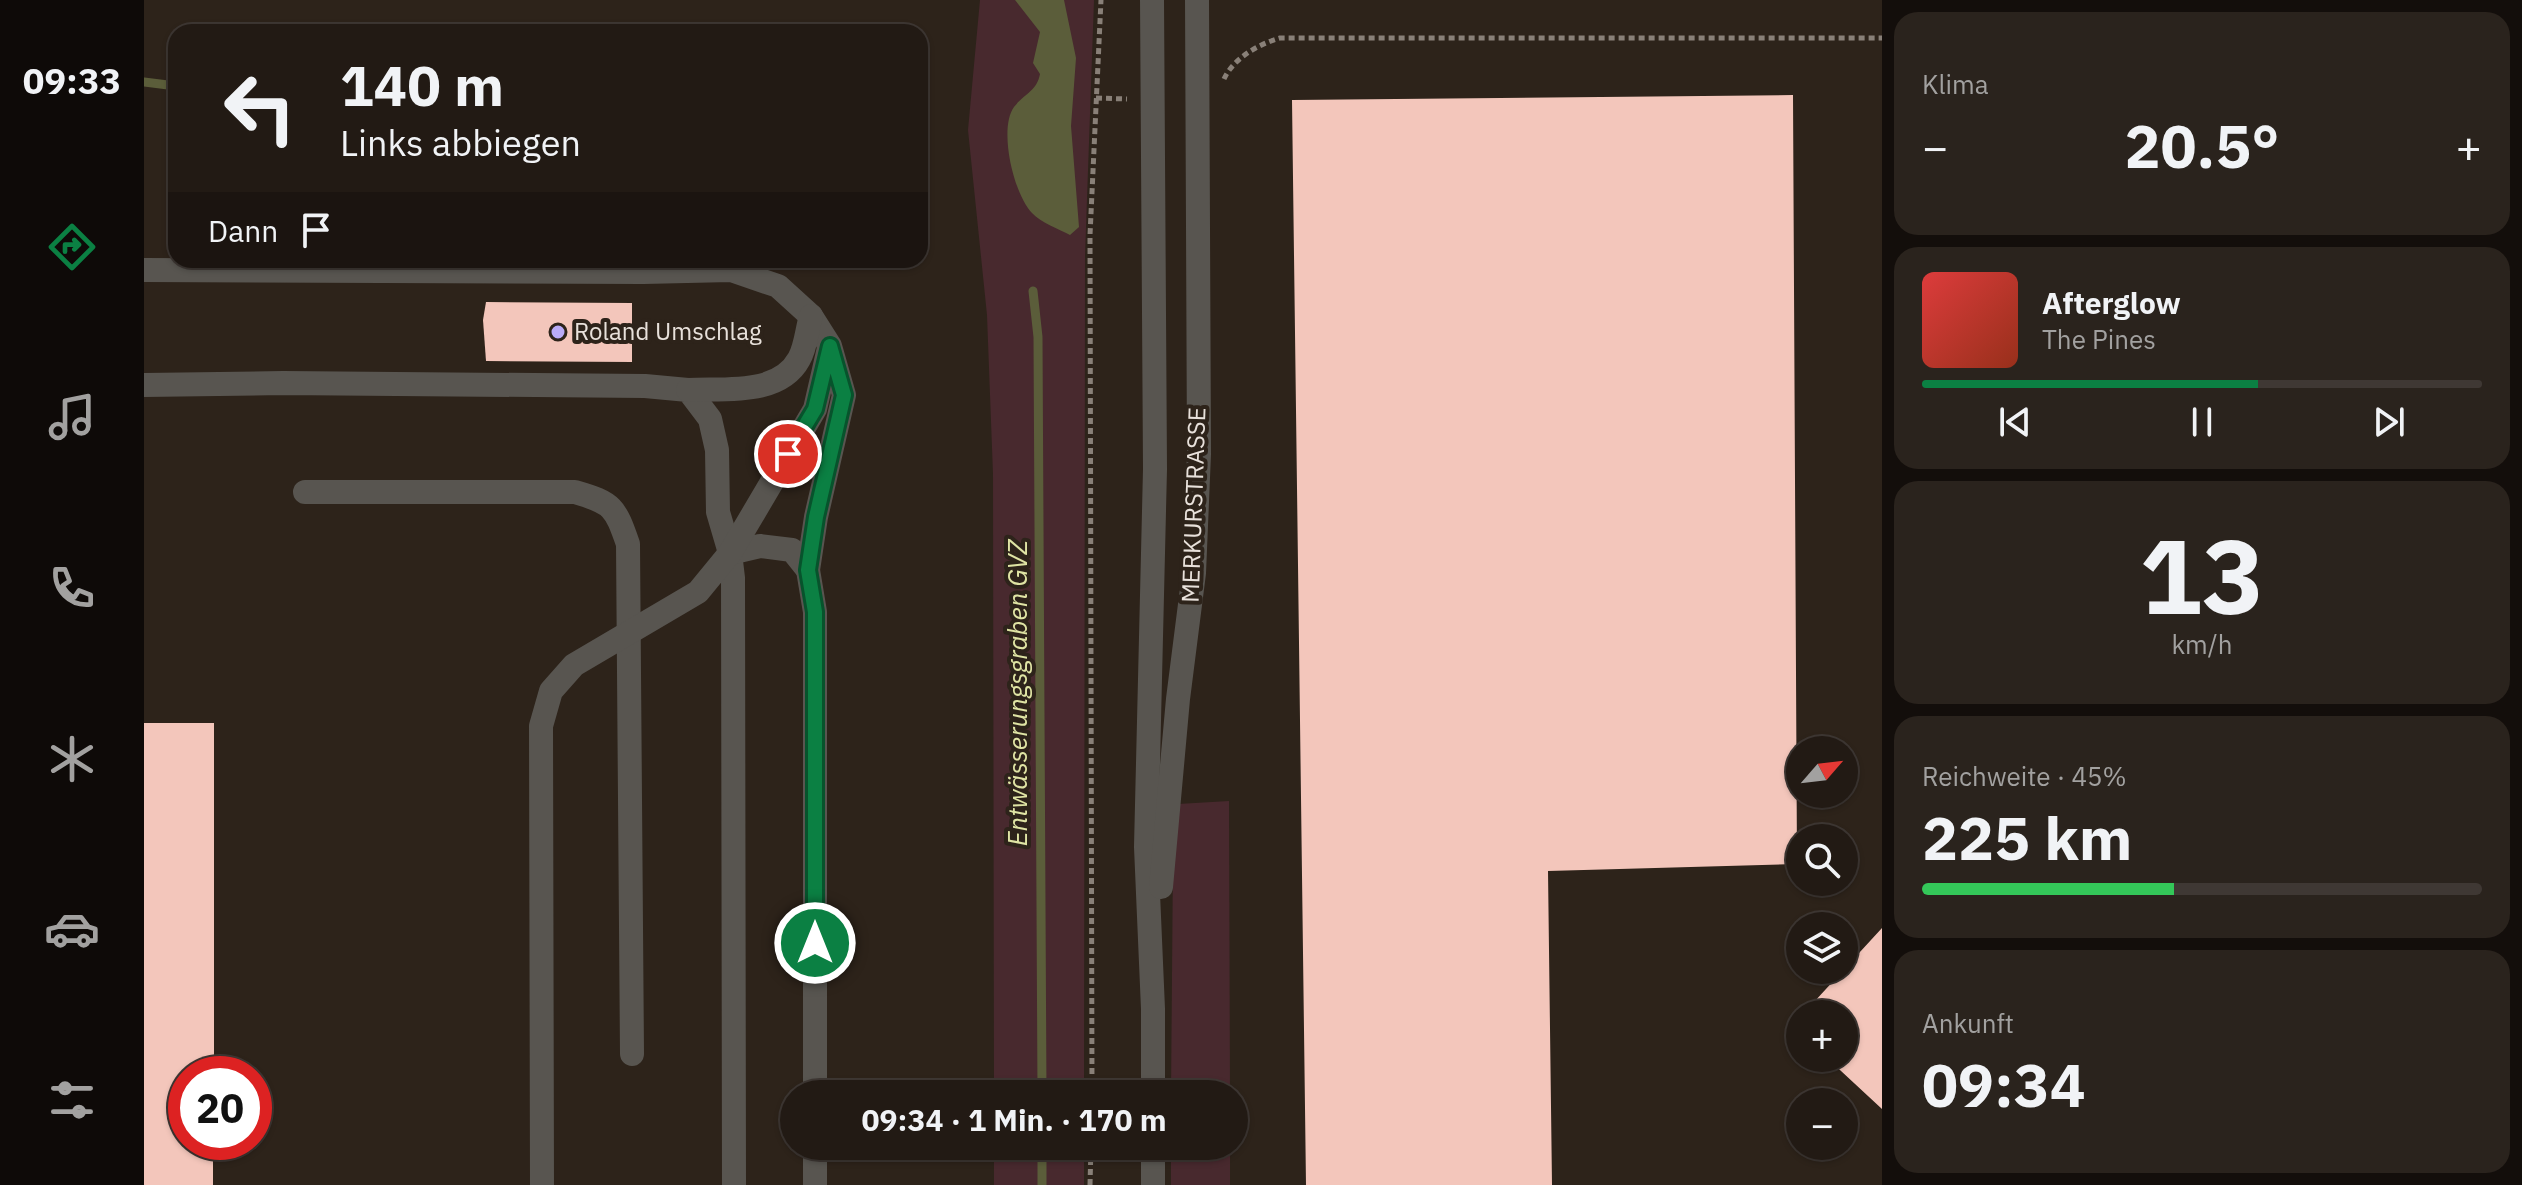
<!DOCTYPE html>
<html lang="de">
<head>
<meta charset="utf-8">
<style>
  body { margin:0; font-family:"IBM Plex Sans",sans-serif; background:#2a231d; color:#f1f3f6; height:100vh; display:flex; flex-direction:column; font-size:30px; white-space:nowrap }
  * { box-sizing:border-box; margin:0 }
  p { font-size:26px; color:#a2a1a0 }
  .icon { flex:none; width:44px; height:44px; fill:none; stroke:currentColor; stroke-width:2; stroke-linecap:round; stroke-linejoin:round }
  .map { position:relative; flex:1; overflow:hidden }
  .details { display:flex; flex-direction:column; gap:12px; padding:12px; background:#130e0b; width:640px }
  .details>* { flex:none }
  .hud { position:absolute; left:24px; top:24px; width:760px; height:244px; border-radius:24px; box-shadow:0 2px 6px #0004,0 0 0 2px #3f3834; background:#221a14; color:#f1f3f6; overflow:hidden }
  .needle { width:52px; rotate:62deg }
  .tools { position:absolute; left:1642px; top:736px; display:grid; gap:16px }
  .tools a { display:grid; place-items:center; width:72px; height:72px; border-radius:50%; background:#221a14; box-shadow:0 2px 6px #0004,0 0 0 2px #3f3834; font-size:40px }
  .speed { position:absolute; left:24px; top:1056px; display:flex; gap:16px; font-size:40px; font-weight:700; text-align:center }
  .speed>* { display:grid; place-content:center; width:104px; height:104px; border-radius:50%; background:#221a14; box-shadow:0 2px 6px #0004,0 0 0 2px #3f3834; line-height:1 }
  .speed .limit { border:12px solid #d22; background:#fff; color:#111 }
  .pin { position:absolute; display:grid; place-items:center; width:68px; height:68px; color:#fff; margin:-34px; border:4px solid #fff; border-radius:50%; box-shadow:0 2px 8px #0007 }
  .me { position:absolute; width:88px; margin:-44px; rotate:0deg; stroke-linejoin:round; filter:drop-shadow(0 0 6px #0008) }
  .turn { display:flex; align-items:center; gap:28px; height:168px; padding:0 40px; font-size:36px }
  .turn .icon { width:104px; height:104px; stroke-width:2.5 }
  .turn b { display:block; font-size:56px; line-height:68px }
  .then { display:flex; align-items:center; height:76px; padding:0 40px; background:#0003; gap:16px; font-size:30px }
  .big { font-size:60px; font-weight:700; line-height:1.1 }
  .details .tile { flex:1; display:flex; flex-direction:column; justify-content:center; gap:12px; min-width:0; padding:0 28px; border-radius:24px; background:#2a231d }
  .details .dial { align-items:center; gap:0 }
  .dial b { font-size:104px; line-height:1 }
  .song { display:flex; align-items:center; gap:24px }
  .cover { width:96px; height:96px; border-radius:12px; background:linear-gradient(135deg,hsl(0 70% 55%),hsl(10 70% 35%)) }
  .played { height:8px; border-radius:4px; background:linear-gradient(90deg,#0b8043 60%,#3f3834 60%) }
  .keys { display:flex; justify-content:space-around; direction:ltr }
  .heat { display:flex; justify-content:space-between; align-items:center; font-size:44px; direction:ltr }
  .charge { height:12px; border-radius:6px; background:linear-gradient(90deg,#34c759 45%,#3f3834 0) }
  .trip { position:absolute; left:636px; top:1080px; width:468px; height:80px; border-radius:40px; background:#221a14; box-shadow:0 2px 6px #0004,0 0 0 2px #3f3834; font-weight:700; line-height:80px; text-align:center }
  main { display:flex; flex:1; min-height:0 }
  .tab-bar { display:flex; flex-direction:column; width:144px; justify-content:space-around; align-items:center; background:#0e0a08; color:#a2a1a0 }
  .tab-bar .icon { width:56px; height:56px }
  .tab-bar .current { color:#0b8043 }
  .tab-bar b { font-size:36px; color:#f1f3f6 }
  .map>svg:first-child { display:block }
  .green { fill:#48292e }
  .water { fill:#5b5d3a }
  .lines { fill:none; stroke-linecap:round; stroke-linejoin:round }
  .stream { stroke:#5b5d3a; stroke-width:9 }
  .building { fill:#f3c6bb }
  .path { stroke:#898078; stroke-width:5; stroke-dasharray:6 4; stroke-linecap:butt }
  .minor { stroke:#585550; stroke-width:24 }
  .route-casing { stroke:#07532c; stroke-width:20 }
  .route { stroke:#0b8043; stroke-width:14 }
  .poi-dot { fill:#b9abf7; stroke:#2d231a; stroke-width:3 }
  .labels { text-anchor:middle; stroke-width:8; stroke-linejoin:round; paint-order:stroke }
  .poi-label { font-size:24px; fill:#e8e1db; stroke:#2d231a; text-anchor:start }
  .street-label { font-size:24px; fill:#e8e1db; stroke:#2d231a }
  .water-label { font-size:26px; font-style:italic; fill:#dfe4a4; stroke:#2d231a }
</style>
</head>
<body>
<main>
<nav class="tab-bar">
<b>09:33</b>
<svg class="icon current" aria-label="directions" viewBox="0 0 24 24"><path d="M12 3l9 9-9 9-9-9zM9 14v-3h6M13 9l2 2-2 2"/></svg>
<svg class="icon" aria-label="music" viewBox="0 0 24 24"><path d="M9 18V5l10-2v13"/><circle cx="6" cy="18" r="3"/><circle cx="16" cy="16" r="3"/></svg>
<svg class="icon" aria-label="phone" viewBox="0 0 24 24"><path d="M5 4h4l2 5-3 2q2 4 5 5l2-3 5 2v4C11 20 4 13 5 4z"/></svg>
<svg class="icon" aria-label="climate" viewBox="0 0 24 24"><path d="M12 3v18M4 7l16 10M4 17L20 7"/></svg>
<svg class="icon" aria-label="car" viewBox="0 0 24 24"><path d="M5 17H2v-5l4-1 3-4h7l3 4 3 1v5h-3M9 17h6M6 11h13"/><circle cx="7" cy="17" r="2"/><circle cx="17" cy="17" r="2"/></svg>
<svg class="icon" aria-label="filters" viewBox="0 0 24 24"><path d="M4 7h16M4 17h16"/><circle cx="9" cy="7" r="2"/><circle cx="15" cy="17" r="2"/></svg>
</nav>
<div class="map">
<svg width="1738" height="1185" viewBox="0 0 1738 1185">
  <rect width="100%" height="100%" fill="#2d231a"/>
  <!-- green -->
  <g class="green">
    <polygon points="836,0 950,0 941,256 940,1094 850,1094 849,474 843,315 824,130"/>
    <polygon points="1085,801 1086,1094 1027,1094 1029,857 1034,804"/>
    <rect x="850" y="1146" width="90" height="39"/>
    <rect x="1027" y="1146" width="59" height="39"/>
  </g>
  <!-- water -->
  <path class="water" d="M871 0H920L932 58 927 126 935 227 926 235C915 229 897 223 888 213 870 195 854 129 870 107 880 94 893 91 896 74L889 63 896 32Z"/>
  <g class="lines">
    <!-- stream -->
    <g class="stream">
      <polyline points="0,82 32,86"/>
      <polyline points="889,291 894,337 898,1094"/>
      <polyline points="898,1185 898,1146"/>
    </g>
  </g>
  <!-- building -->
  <g class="building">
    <polygon points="1649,95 1653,864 1404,871 1408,1185 1162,1185 1148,100"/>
    <polygon points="342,302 488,303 488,362 342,361 339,320"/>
    <polygon points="0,723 70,723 70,1074 42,1074 42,1142 69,1142 69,1185 0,1185"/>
    <polygon points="1738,928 1738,1109 1683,1058 1700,1058 1700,1014 1659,1014"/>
  </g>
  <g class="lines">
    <!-- path -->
    <g class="path">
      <path d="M1080 79C1089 59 1114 44 1136 38H1738"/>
      <polyline points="952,98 983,99"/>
      <polyline points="948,1094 946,235 957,0"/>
      <polyline points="946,1185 947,1146"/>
    </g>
    <!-- minor -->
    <g class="minor">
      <polyline points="1008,0 1011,469 1002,847 1009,1009 1009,1094"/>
      <polyline points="0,270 499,272 587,270 634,286 667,316 686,346 700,395 672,517 664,570 671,612 671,1094"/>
      <polyline points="0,385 139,383 501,386 544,390 566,419 573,450 574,512 586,553 589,578 590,1185"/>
      <path d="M544 390C580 388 635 396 655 359 662 347 663 329 667 316"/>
      <path d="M161 492H431C469 503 471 507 484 544L488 1054"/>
      <polyline points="586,553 616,546 648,550 664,570"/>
      <polyline points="1017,887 1034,699 1050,573 1055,454 1053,0"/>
      <polyline points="671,1146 671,1185"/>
      <polyline points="1009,1146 1009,1185"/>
      <polyline points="398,1185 397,726 407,691 430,665 554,592 586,553 671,409 685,348"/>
    </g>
  </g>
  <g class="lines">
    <!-- route casing -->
    <g class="route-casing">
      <polyline id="route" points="644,454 671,409 686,346 700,395 672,517 664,570 671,612 671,943"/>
    </g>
    <!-- route -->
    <use href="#route" class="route"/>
  </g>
  <!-- markers -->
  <circle class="poi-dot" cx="414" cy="332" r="8"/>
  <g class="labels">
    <!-- poi labels -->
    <g class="poi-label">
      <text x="430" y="340">Roland Umschlag</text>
    </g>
    <!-- street labels -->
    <g class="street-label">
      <text transform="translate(1050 505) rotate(-88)" y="8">MERKURSTRASSE</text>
    </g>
    <!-- water labels -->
    <g class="water-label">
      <text transform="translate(874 693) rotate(-90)" y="9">Entwässerungsgraben GVZ</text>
    </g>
  </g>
</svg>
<div class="tools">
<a><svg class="needle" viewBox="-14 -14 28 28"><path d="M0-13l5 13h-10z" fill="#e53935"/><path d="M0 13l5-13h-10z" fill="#a2a1a0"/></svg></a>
<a><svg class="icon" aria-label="search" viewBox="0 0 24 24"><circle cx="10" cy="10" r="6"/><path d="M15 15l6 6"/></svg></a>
<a><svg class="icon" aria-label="layers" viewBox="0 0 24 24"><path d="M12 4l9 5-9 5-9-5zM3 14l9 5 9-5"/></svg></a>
<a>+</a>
<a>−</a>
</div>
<div class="speed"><div class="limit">20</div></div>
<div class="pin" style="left:644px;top:454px;background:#d93025"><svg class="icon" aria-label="arrive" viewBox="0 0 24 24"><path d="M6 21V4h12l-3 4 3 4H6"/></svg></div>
<svg class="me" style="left:671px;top:943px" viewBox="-20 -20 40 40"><circle r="17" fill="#0b8043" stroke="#fff" stroke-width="3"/><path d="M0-11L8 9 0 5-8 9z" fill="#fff"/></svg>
<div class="trip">09:34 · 1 Min. · 170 m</div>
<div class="hud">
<div class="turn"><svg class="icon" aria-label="left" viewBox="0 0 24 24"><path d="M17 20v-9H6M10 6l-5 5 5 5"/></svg><div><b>140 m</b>Links abbiegen</div></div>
<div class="then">Dann<svg class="icon" aria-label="arrive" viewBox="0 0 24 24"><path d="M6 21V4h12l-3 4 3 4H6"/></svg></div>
</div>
</div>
<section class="details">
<div class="tile"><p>Klima</p>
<div class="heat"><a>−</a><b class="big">20.5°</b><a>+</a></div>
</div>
<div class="tile">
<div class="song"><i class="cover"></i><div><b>Afterglow</b><p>The Pines</p></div></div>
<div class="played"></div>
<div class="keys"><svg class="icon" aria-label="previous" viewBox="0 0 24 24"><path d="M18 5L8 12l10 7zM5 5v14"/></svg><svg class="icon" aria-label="pause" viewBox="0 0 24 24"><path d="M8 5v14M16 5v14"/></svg><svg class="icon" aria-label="next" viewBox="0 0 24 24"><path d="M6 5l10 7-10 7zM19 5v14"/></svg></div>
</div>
<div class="tile dial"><b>13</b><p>km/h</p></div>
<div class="tile"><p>Reichweite · 45%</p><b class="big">225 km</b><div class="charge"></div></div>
<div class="tile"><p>Ankunft</p><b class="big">09:34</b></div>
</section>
</main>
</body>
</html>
